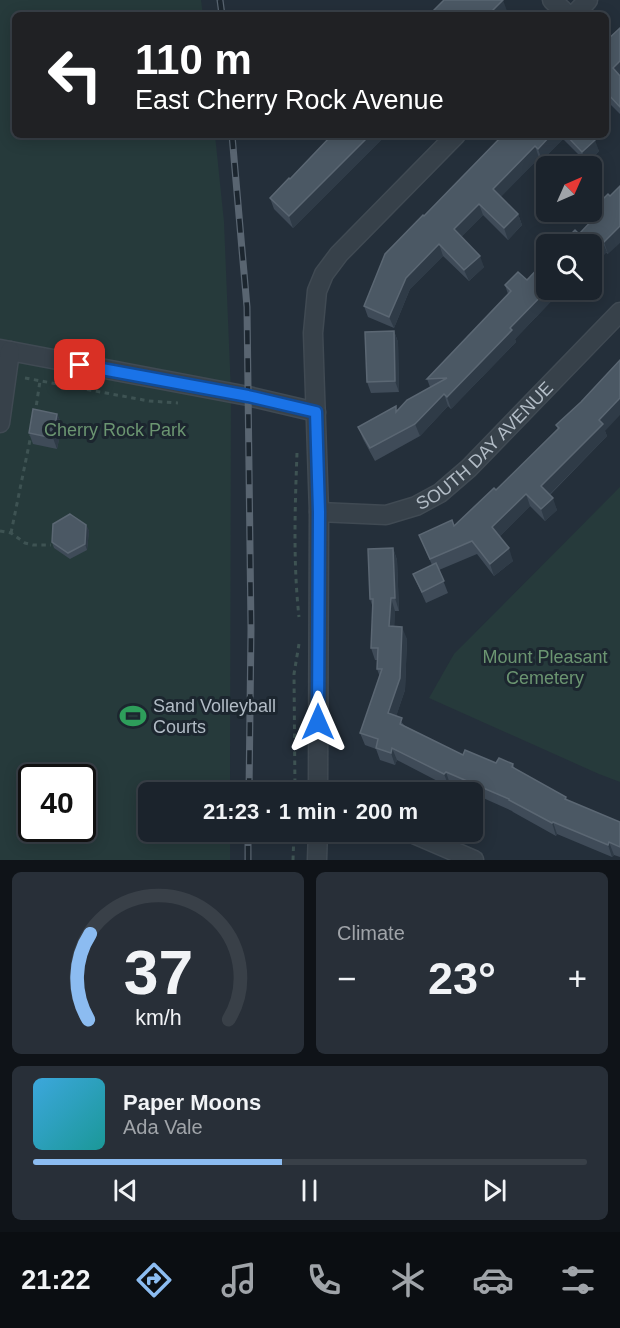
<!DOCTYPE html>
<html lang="en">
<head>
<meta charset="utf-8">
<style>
  body { margin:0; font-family:Helvetica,sans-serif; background:#282f38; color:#f1f3f6; height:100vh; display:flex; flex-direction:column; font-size:22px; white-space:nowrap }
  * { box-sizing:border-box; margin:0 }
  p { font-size:20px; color:#a0a4a9 }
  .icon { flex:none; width:33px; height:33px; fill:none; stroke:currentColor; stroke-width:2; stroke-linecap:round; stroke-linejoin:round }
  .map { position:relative; height:860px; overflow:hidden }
  .details { display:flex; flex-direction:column; gap:12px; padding:12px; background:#0f1318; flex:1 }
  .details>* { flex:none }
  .top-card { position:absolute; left:12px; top:12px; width:597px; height:126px; border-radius:9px; box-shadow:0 3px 15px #0003,0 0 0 2px #394048; background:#202124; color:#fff; overflow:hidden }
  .needle { width:39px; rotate:45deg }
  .buttons { position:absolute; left:536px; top:156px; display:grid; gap:12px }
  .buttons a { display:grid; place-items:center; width:66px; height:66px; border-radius:9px; background:#1b232c; box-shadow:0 3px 15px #0003,0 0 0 2px #394048; font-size:30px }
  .speed { position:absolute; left:18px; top:764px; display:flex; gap:12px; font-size:30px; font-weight:700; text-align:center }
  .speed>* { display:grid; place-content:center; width:78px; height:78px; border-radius:50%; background:#1b232c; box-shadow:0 3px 15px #0003,0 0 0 2px #394048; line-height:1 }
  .speed .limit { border:3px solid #111; border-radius:9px; background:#fff; color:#111 }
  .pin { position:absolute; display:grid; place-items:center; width:51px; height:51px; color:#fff; margin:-26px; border-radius:12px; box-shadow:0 3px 9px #0006 }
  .me { position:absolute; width:66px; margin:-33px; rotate:0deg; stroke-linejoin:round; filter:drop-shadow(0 0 4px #0008) }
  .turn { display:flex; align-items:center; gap:21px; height:126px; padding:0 24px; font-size:27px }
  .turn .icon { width:78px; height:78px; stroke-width:2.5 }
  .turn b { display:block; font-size:42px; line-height:51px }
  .big { font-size:45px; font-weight:600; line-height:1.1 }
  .details .card { flex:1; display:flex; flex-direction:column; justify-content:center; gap:9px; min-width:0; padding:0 21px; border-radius:9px; background:#282f38 }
  .details .dial { align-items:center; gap:0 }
  .dial svg { height:156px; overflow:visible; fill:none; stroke:#394048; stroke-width:7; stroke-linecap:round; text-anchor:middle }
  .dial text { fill:#f1f3f6; stroke:none }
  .song { display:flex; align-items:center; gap:18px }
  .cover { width:72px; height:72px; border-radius:9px; background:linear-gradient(135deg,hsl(200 70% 55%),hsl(180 70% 35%)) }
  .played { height:6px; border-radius:3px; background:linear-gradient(90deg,#8cbcf1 45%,#394048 45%) }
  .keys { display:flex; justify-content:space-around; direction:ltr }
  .heat { display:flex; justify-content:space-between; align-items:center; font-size:33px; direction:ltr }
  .details .tiles { flex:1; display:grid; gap:12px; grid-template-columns:1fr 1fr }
  .card:last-child { grid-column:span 2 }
  .trip { position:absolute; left:138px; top:782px; width:345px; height:60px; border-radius:9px; background:#1b232c; box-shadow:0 3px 15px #0003,0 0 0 2px #394048; font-weight:600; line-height:60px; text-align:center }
  .tab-bar { display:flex; height:96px; justify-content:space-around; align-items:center; background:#0b0e12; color:#a0a4a9 }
  .tab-bar .icon { width:42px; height:42px }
  .tab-bar .on { color:#8cbcf1 }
  .tab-bar b { font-size:27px; color:#f1f3f6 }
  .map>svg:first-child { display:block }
  .green { fill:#263a3b; fill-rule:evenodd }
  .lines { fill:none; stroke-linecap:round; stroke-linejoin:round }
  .minor-casing { stroke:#404a53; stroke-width:21 }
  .path { stroke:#3e5353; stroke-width:3; stroke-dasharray:4.5 4.5; stroke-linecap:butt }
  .minor { stroke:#37414a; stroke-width:18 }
  .rail-casing { stroke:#596571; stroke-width:7 }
  .rail { stroke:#1c262f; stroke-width:4.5; stroke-dasharray:14; stroke-linecap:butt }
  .wall { fill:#3f4b58 }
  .shaded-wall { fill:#2f3b47 }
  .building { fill:#4b5864; stroke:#5b6773; stroke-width:1.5 }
  .route-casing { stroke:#114b97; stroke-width:15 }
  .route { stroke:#1a73e8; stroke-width:10 }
  .labels { text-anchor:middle; stroke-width:6; stroke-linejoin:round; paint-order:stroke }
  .park-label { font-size:18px; fill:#6b9571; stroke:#1c262f }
  .street-label { font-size:18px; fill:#b2bcc6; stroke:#1c262f }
  .poi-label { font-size:18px; fill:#b2bcc6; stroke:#1c262f; text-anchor:start }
</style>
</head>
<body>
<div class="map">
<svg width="620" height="860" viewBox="0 0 620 860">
  <rect width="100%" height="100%" fill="#242f3a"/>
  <!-- green -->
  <g class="green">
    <path d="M0 0H201L203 15H15V135H215L224 222 231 393 230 792H148V831H230V860H0ZM32 777H82V828H32Z"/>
    <polygon points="620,487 620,782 599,774 429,698 454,654"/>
  </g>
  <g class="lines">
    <!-- minor casing -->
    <g class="minor-casing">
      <g id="minor">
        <polyline points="552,0 568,15"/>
        <polyline points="574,15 588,0"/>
        <polyline points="0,349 248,396 316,412"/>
        <polyline points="0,423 10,351"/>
        <path id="s1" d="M319 512 386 515 416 506 440 493 469 468 620 312"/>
        <polyline points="318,792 319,512 313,333 317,291 324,274 339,254 456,135"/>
        <polyline points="407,831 474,860"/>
        <polyline points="317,860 318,831"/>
      </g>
    </g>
    <!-- path -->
    <g class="path">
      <polyline points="25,378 149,401 178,403"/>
      <polyline points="35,414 40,381"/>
      <path d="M297 453C295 507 293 562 299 617"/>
      <polyline points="0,531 11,533 25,543 33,545 51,545"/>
      <polyline points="11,533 31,435"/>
      <polyline points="295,792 294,674 299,644"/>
      <polyline points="293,860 294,831"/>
    </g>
    <!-- minor -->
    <use href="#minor" class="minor"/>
    <!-- rail casing -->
    <g class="rail-casing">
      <g id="rail">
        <polyline points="220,0 222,15"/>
        <polyline points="232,135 247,307 251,629 249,792"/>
        <polyline points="248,860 248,831"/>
      </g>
    </g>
    <!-- rail -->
    <use href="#rail" class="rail"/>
  </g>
  <!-- wall -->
  <g class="wall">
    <polygon points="620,28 620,114 606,100 606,41"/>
    <polygon points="332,135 386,135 293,228 274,209 270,198 290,179"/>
    <polygon points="510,135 590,135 599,151 587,163 563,139 542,160 539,158 500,197 518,214 522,225 508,240 483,215 461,237 484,267 469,281 443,256 410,289 394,328 368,317 364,306 424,216"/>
    <polygon points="608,194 608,254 579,234 598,214 595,207"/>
    <polygon points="527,280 546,290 571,290 565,296 560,292 515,339 516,342 451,409 448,406 420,436 375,461 363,439 358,427 397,410 430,387 427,379 508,294 505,285"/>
    <polygon points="394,331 398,342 399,392 371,393 367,382"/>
    <polygon points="57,414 62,425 57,449 33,444 29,433"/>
    <polygon points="556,425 605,431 607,436 550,495 557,510 545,521 530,506 499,537 513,561 494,576 477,554 439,570 448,593 426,603 413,574 432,565 419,535 454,526 496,490 558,430"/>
    <polygon points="86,525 89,531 87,550 70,559 54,548 52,542"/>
    <polygon points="393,548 397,560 399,611 395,611 394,626 407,639 405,690 396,716 405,726 463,755 496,763 513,764 515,769 566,797 567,800 620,822 620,857 614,855 612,857 557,834 556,836 513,812 512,811 472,793 472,792 469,792 450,784 449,787 397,760 395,765 380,760 376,749 365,745 360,733 380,677 377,669 377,660 375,660 371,648 373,608 370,599"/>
  </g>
  <!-- shaded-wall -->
  <g class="shaded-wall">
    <polygon points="503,0 507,11 503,15 488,15"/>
    <polygon points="620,61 620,76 613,68"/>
    <polygon points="370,135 386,135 293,228 289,216"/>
    <polygon points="551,135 561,135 563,139 542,160 538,149"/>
    <polygon points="595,140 599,151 587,163 582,152"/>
    <polygon points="535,146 539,158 497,201 493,189"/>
    <polygon points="479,204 483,215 458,240 454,229"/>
    <polygon points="518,214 522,225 508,240 504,228"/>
    <polygon points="620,226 620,243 608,254 604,242"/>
    <polygon points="602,240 607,252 591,269 591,251"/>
    <polygon points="439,244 443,256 410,289 394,328 389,317 406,278"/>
    <polygon points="480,256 484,267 469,281 464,270"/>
    <polygon points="547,290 559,290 560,292 515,339 516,342 451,409 447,397 510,328"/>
    <polygon points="562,290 571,290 565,296"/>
    <polygon points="394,331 398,342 399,392 395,381"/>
    <polygon points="444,394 448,406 420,436 415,424"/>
    <polygon points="620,398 620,415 605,431 607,436 546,498 541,486 599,420"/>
    <polygon points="57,414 62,425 57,449 53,438"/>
    <polygon points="526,494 530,506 496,540 492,527"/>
    <polygon points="553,498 557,510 545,521 541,509"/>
    <polygon points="86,525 89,531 87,550 85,544"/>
    <polygon points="393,548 397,560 399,611 395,598"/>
    <polygon points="509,548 513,561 494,576 490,564"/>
    <polygon points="391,598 395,611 394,638 389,626"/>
    <polygon points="402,627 407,639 405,690 393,726 388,713"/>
    <polygon points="392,748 397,760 395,765 391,753"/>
    <polygon points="446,772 450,784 449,787 444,774"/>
    <polygon points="553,822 557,834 556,836 552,823"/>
    <polygon points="609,842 614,855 612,857 608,845"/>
  </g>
  <!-- building -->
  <g class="building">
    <polygon points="444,0 503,0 488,15 429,15"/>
    <polygon points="620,28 620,61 613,68 620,76 620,107 606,92 606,41"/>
    <polygon points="332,135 370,135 289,216 270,198 289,178 290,179"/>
    <polygon points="503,135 507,138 510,135 551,135 538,149 535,146 493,189 518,214 504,228 479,204 454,229 480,256 464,270 439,244 406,278 389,317 364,306 385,254 423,215 424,216"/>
    <polygon points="566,135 590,135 595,140 582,152"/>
    <polygon points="620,186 620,226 604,242 602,240 591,251 591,244 561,244 575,230 579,234 601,211 595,207 608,194 610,196"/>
    <polygon points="546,260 546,290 547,290 510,328 512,330 447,397 444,394 415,424 370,448 358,427 396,406 396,412 407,400 447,378 427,379 511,291 505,285 518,272 527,280"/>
    <polygon points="394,331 395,381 367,382 365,332"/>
    <polygon points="620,360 620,398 599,420 603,424 541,486 553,498 541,509 526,494 492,527 509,548 490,564 472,541 430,559 419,535 452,520 454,526 494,488 496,490 559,428 556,425 581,402"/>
    <polygon points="33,409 57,414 53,438 29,433"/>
    <polygon points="70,514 86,525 85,544 68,553 52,542 53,524"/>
    <polygon points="393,548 395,598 391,598 389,626 402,627 400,678 388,713 402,718 400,724 463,755 465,750 496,763 499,758 513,764 512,767 566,797 565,799 620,822 620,847 609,842 608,845 553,822 552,823 509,800 509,799 446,772 444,774 392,748 391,753 376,748 378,739 360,733 382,669 377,669 378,648 371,648 373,599 370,599 368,549"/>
    <polygon points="436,563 444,581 422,592 413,574"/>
  </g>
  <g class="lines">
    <!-- route casing -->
    <g class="route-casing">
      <polyline id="route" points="80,365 248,396 316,412 319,512 318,722"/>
    </g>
    <!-- route -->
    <use href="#route" class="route"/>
  </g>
  <!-- icons -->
  <defs>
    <g id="stadium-bare" transform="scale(2.07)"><path d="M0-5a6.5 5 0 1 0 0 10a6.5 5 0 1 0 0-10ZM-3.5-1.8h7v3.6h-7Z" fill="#2e9e5b" stroke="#1c262f" stroke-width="2.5" paint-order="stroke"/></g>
  </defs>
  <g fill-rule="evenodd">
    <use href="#stadium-bare" x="133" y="716"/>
  </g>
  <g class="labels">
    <!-- park labels -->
    <g class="park-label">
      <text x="115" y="436">Cherry Rock Park</text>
      <text x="545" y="663">Mount Pleasant<tspan x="545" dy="21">Cemetery</tspan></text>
    </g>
    <!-- street labels -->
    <g class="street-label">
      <text dy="6" stroke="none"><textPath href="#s1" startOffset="190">SOUTH DAY AVENUE</textPath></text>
    </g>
    <!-- poi labels -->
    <g class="poi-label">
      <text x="153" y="712">Sand Volleyball<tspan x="153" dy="21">Courts</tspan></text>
    </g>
  </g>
</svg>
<div class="buttons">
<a><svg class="needle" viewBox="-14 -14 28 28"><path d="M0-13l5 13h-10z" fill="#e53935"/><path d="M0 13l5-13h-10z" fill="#a0a4a9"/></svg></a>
<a><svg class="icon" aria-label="search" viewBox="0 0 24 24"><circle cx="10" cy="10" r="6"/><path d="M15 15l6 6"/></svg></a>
</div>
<div class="speed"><div class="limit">40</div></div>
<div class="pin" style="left:80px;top:365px;background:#d93025"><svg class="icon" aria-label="arrive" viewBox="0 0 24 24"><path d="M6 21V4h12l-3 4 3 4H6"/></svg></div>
<svg class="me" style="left:318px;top:722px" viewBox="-20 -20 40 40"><path d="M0-17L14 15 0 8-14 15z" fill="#1a73e8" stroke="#fff" stroke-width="4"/></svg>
<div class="trip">21:23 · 1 min · 200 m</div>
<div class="top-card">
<div class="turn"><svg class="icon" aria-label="left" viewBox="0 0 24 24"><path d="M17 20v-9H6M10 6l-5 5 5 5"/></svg><div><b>110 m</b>East Cherry Rock Avenue</div></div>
</div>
</div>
<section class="details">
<div class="tiles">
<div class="card dial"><svg viewBox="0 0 100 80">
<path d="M14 69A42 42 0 1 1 86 69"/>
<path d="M14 69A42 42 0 0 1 15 25" stroke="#8cbcf1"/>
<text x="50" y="56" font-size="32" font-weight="700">37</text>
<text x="50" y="72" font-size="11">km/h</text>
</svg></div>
<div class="card"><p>Climate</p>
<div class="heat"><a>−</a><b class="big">23°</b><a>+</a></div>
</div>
<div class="card">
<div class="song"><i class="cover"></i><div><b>Paper Moons</b><p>Ada Vale</p></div></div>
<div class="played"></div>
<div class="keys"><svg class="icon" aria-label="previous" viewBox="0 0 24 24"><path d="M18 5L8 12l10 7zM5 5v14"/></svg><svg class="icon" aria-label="pause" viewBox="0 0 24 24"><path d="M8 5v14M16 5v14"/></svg><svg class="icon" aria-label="next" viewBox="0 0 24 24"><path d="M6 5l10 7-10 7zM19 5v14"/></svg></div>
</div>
</div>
</section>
<nav class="tab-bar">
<b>21:22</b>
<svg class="icon on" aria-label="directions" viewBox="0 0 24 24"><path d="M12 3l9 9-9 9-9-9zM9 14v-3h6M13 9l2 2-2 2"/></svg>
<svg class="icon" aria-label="music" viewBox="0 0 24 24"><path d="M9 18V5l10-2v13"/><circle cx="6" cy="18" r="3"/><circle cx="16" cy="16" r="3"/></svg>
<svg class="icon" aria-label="phone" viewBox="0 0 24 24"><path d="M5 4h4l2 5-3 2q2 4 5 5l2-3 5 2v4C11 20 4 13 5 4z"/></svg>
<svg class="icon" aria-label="climate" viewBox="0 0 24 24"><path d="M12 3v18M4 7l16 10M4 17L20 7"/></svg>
<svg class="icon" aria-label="car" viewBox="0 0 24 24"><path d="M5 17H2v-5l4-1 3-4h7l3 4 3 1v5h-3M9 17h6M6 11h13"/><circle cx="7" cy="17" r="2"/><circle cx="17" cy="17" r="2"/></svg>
<svg class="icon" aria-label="filters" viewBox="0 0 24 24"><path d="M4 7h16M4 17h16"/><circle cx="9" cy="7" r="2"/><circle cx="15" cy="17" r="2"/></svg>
</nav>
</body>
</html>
